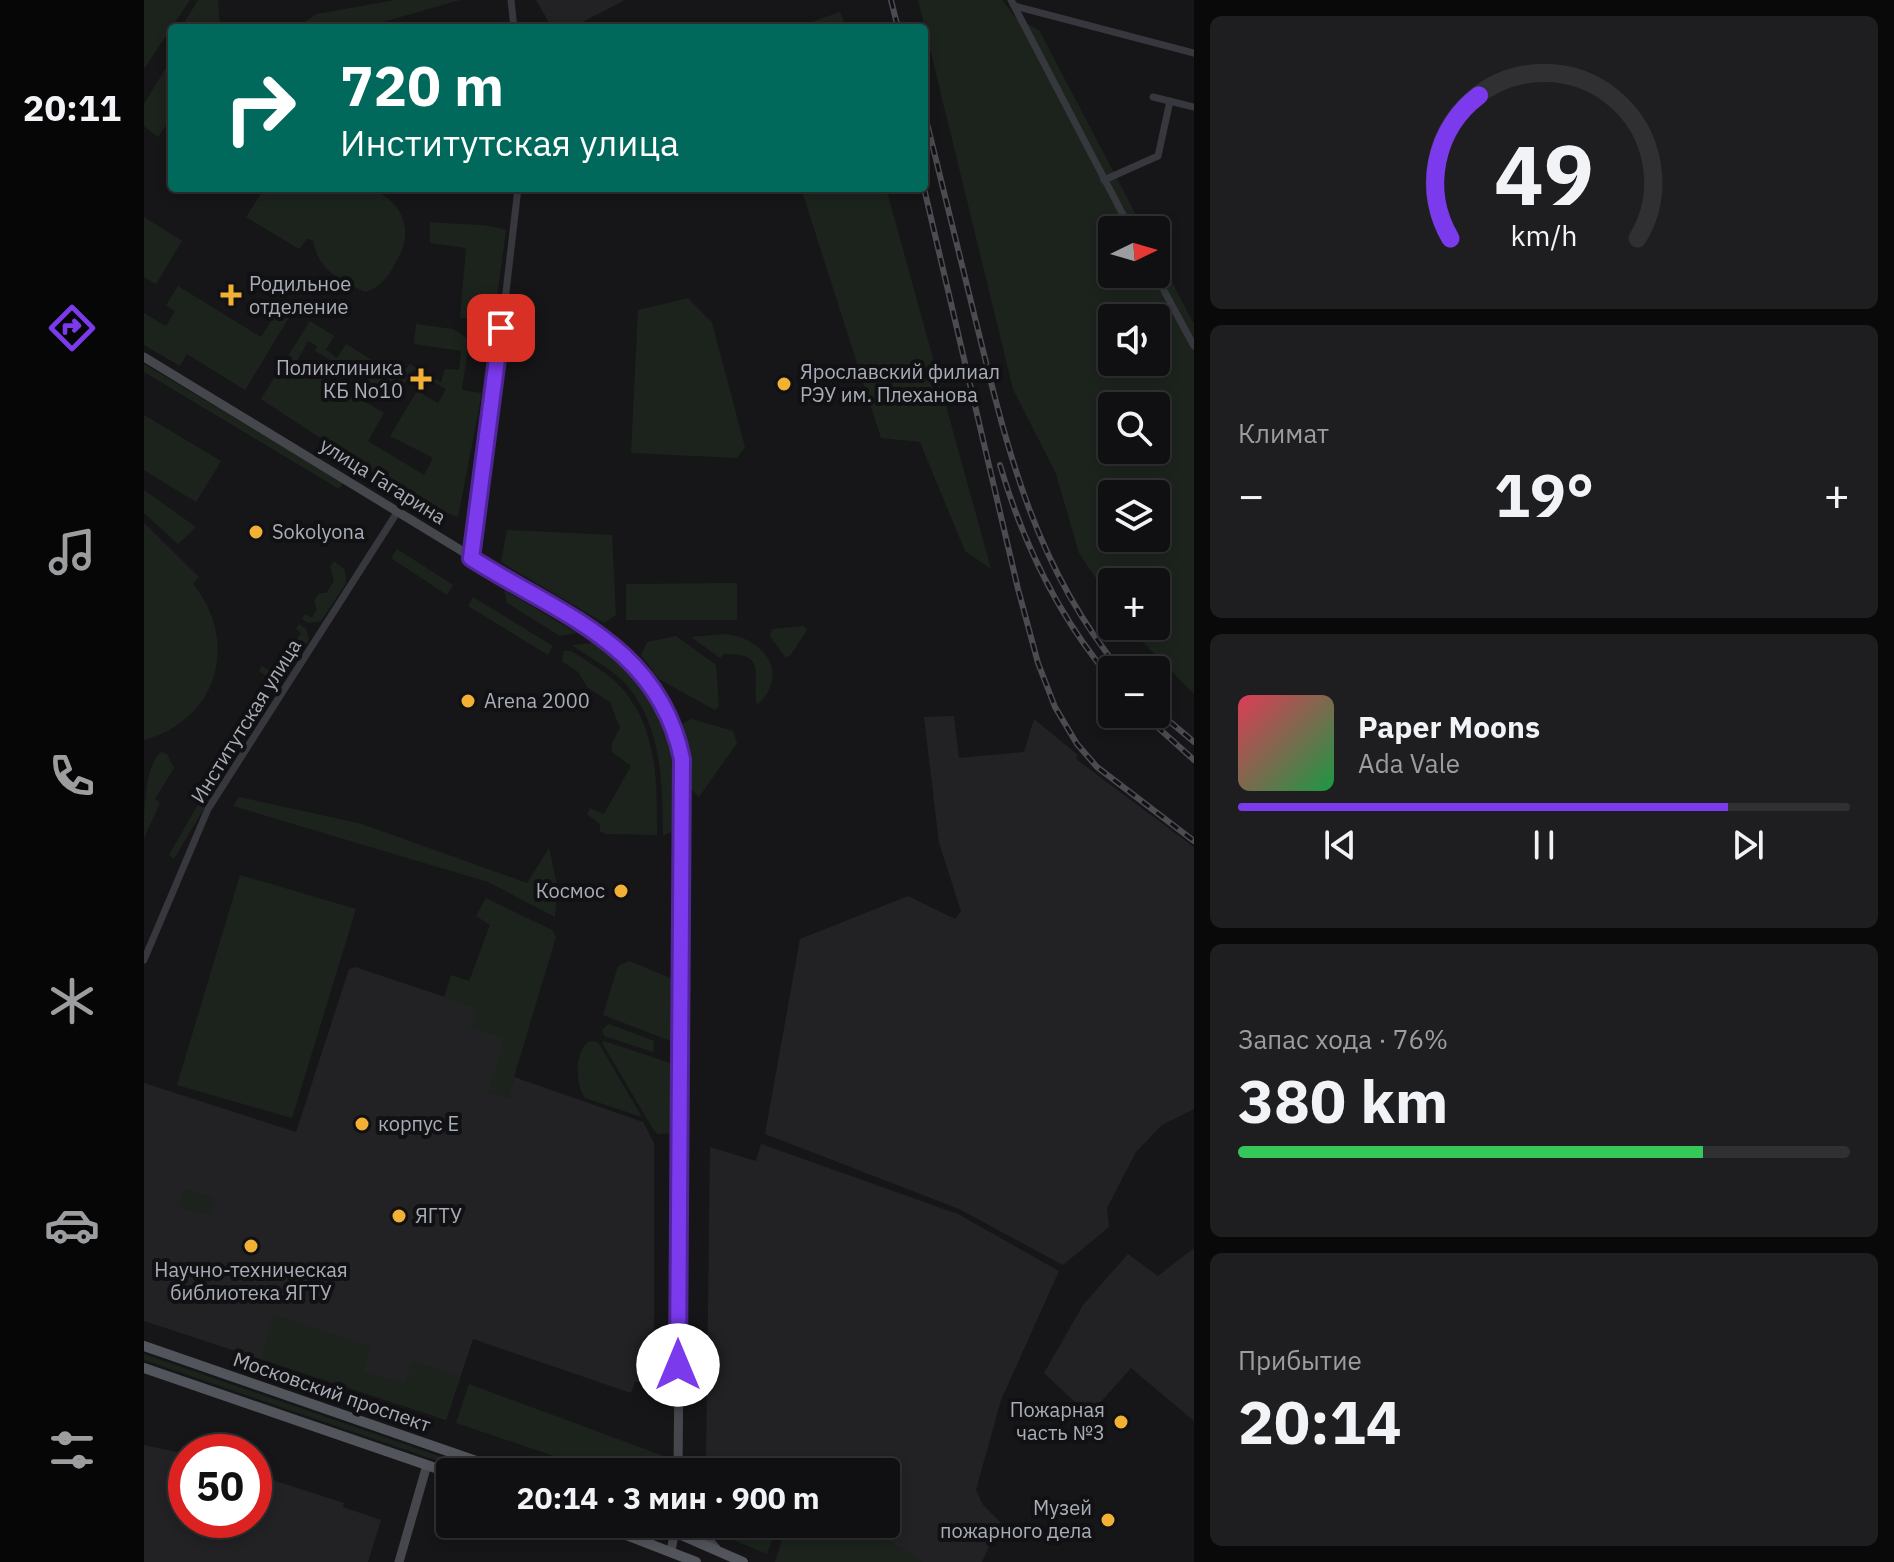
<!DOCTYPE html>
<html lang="ru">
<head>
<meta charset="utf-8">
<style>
  body { margin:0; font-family:"IBM Plex Sans",sans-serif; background:#1e1e20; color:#f1f3f6; height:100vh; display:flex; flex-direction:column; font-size:30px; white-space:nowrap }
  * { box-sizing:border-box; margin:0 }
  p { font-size:26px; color:#9c9d9f }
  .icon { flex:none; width:44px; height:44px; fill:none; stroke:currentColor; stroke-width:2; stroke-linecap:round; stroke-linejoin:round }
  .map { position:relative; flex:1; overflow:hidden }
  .panel { display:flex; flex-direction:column; gap:16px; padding:16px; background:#09090a; width:700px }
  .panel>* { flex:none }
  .guide { position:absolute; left:24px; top:24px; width:760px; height:168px; border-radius:8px; box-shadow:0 4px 12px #0003,0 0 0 2px #303032; background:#00695c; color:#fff; overflow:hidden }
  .needle { width:52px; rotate:85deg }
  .tools { position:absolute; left:954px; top:216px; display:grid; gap:16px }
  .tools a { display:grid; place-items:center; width:72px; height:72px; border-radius:8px; background:#101012; box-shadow:0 4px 12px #0003,0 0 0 2px #303032; font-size:40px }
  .speed { position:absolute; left:24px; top:1434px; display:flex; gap:16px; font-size:40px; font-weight:700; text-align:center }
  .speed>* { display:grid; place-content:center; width:104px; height:104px; border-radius:50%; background:#101012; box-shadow:0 4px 12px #0003,0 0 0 2px #303032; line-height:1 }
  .speed .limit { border:12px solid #d22; background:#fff; color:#111 }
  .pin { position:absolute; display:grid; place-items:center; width:68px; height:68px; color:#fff; margin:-34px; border-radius:16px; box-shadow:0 4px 12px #0006 }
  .me { position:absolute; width:88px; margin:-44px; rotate:0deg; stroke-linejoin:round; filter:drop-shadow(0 0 6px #0008) }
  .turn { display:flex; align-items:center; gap:28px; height:168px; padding:0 40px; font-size:36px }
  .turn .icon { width:104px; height:104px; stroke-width:2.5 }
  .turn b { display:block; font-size:56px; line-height:68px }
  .big { font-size:60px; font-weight:700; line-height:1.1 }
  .panel .widget { flex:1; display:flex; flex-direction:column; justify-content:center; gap:12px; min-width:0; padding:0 28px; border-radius:12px; background:#1e1e20 }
  .panel .dial { align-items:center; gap:0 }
  .dial svg { height:208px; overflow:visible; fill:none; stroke:#303032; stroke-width:7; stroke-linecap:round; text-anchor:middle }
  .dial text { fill:#f1f3f6; stroke:none }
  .song { display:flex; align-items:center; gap:24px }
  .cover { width:96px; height:96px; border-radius:12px; background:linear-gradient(135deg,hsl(350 70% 55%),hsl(140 70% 35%)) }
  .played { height:8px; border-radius:4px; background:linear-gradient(90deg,#7c3aed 80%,#303032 80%) }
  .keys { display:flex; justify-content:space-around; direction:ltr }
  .heat { display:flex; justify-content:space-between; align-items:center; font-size:44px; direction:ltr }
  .charge { height:12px; border-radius:6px; background:linear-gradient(90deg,#34c759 76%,#303032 0) }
  .trip { position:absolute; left:292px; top:1458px; width:464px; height:80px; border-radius:8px; background:#101012; box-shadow:0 4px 12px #0003,0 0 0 2px #303032; font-weight:700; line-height:80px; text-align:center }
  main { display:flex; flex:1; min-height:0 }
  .tab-bar { display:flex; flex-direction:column; width:144px; justify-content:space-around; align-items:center; background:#060607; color:#9c9d9f }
  .tab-bar .icon { width:56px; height:56px }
  .tab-bar .current { color:#7c3aed }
  .tab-bar b { font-size:36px; color:#f1f3f6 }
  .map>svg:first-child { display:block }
  .built { fill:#222225 }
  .green { fill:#1c231d; fill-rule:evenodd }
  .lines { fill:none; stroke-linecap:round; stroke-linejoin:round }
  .street { stroke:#37383d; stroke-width:7 }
  .secondary { stroke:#45474d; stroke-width:9 }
  .primary { stroke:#53555c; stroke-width:10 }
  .rail-casing { stroke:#4a4c52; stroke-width:6 }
  .rail { stroke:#111113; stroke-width:3; stroke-dasharray:9; stroke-linecap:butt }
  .route-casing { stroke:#51269a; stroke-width:20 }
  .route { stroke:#7c3aed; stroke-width:14 }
  .poi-dot { fill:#f2b134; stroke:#111113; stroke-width:3 }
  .labels { text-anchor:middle; stroke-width:8; stroke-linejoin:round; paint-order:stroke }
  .poi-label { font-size:20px; fill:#a8adb8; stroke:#111113; text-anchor:start }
  .street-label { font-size:20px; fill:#a8adb8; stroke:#111113 }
</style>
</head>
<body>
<main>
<nav class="tab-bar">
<b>20:11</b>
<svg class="icon current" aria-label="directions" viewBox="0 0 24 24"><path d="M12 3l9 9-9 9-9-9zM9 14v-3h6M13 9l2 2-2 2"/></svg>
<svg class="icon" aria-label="music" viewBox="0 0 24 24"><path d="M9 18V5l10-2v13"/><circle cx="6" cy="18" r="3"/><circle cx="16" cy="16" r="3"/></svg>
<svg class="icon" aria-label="phone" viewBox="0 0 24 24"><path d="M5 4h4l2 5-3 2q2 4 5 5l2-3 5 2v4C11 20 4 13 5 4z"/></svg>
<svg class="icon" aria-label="climate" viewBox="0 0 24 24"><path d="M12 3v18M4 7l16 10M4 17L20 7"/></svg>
<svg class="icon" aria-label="car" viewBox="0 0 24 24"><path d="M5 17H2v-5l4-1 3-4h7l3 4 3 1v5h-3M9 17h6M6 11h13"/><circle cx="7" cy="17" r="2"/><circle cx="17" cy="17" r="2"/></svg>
<svg class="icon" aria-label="filters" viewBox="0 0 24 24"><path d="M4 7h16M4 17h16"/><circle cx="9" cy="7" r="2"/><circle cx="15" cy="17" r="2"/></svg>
</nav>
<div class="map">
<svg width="1050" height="1562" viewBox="0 0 1050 1562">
  <rect width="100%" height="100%" fill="#161618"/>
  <!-- built -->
  <g class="built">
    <polygon points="392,0 481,0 427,28 408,28"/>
    <polygon points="810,716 815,758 880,752 890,719 934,755 932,759 1050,847 1050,1109 1018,1125 992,1152 963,1208 965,1227 919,1265 815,1209 621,1134 656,939 764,896 811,919 817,911 795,843 780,717"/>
    <polygon points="211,967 334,1008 362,1038 345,1093 364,1097 370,1077 499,1122 510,1143 510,1382 491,1382 487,1393 329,1339 302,1420 0,1321 0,1083 152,1132 205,969"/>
    <polygon points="617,1144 814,1214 915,1271 857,1400 832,1490 839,1505 856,1522 838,1562 778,1562 717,1524 742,1524 742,1472 665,1472 648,1464 645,1472 599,1472 562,1462 566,1147 612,1161"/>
    <polygon points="1050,1248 1050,1421 987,1368 945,1415 900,1373 939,1305 984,1254 1014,1276"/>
    <polygon points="0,1445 42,1454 42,1520 110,1520 110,1474 200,1503 199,1507 237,1520 224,1562 0,1562"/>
  </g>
  <!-- green -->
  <g class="green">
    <polygon points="0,0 46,0 0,69"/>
    <polygon points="54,0 74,0 76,28 37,28"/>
    <polygon points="251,0 316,0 218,28 150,28 173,14"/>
    <path d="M774 0H858L872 18 895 30 1000 230H968V274H1012V252L1050 324V694L983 626H1012V582H968V603L935 553 912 474 869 389ZM968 318H1012V362H968ZM968 406H1012V450H968ZM968 494H1012V538H968Z"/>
    <polygon points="696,12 703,28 651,28 654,27"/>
    <polygon points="28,58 28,117 14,137 0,126 0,104"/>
    <path d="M121 188C152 188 190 182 221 188 252 194 270 224 257 252 248 270 241 286 221 292 195 279 174 271 169 240L163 239 155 249 102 217Z"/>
    <polygon points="657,188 742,188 847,569 821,551 776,442 737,438"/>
    <polygon points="0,217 38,241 12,284 0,277"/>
    <path d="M286 222C313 225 337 222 362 230L350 320 316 318 322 248 286 243Z"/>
    <polygon points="34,286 117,337 136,307 147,314 101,390 43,354 36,366 0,345 0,313 22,326 31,311 22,305"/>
    <polygon points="544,298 568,323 601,447 593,458 487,453 494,310"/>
    <path d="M166 321 190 336 182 350 193 358 202 344 255 377 266 364 297 383 301 369 315 370 317 351 270 344 272 324 309 329 325 339 318 390 338 393 314 517 276 504 117 399ZM164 341 173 346 171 351 200 368 206 360 226 372 221 380 251 398 269 370 302 389 294 403 273 391 246 436 289 458 280 475 224 441 240 413 153 361Z"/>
    <polygon points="0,364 199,482 195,489 0,372"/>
    <polygon points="0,415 77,461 52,502 0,470"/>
    <polygon points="0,490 52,527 34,544 0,513"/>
    <path d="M0 523 55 577 49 584C96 642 74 720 0 740Z"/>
    <polygon points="363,530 468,535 472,615 460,623 357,562"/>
    <polygon points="253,549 309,585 303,595 247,558"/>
    <polygon points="190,561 201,570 202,583 177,621 165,623 158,619 161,614 168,618 173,609 170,601 175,593 182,593 190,581 186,567"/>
    <polygon points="593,583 593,620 482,620 482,584"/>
    <polygon points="360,590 433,633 416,636 363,603"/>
    <polygon points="329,597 409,646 404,655 324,606"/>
    <polygon points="155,624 162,629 165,640 140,678 131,682 115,671 118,666 131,674 157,633 152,629"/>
    <polygon points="660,626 663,630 646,656 641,657 626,636 628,629"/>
    <path d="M581 634C620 638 647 674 613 705 607 676 626 653 580 654L576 658 547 637Z"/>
    <polygon points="532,636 572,665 575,706 571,710 515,679 497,655 503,642"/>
    <path d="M448 643C460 650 474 657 485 667 529 708 532 773 532 829L519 836C518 782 519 724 479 681 465 667 444 657 428 645Z"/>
    <path d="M420 651H427C442 661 460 671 473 683 514 725 513 781 513 835L461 834 456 831V824L443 814 446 808 460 814 487 766 468 752V743L476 728 466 702 444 688 434 672 418 661Z"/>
    <path d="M548 719 589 731 593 743 555 797 547 789C547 766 539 743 539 723Z"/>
    <polygon points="99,726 104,730 103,736 30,859 25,855"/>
    <path d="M17 752 23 754 30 768 11 799 16 803 0 838C0 812 0 767 17 752Z"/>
    <polygon points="95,797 218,824 383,883 405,848 413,885 411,917 344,882 89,806"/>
    <polygon points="96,875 212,909 148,1118 33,1085"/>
    <polygon points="342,898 408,930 412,937 364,1097 344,1093 361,1038 327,1028 333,1008 300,997 307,975 325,981 346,925 332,916"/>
    <polygon points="485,961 529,979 534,986 532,1043 459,1015 474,966"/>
    <polygon points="465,1024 510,1041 509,1052 460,1036 458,1030"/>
    <path d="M445 1041 454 1042 498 1117 441 1098C431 1083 430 1053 445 1041Z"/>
    <polygon points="460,1041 532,1065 532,1133 514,1134 509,1129 458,1043"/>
    <polygon points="40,1189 71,1198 64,1215 35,1207"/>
    <polygon points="130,1315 227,1347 220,1371 261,1383 269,1361 316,1377 302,1420 117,1359"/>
    <polygon points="0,1354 341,1472 326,1472 0,1360"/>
    <polygon points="325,1384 520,1456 516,1472 457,1472 312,1423"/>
    <polygon points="566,1524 634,1524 623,1554 585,1538"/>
    <polygon points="643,1524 717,1524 778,1562 631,1562"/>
  </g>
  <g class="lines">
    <!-- street -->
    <g class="street">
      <polyline points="367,0 370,28"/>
      <polyline points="867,0 987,230"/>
      <polyline points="871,6 1050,53"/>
      <polyline points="1009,97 1050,107"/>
      <polyline points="960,180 1014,156 1026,101"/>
      <polyline points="1011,274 1050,346"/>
      <polyline points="327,558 343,457 374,188"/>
      <polyline points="0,960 64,809 254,511"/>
    </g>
    <!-- secondary -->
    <g class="secondary">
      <path d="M0 357 464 640C515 683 536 722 540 788L534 1472"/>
      <polyline points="549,1524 572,1548"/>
      <polyline points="527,1551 532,1524"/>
      <polyline points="255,1562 283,1465"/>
    </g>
    <!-- primary -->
    <g class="primary">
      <polyline points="0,1346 364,1472"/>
      <polyline points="0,1368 306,1473"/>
      <polyline points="454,1524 552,1562"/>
      <polyline points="512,1524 599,1562"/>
    </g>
    <!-- rail casing -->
    <g class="rail-casing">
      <g id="rail">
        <polyline points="747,0 754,28"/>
        <path d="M780 111C798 184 816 257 834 330 865 456 892 567 976 670"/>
        <polyline points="780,188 874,589 894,663 911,707 933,744 953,767 1050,841"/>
        <path d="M856 465C879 543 915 618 968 680"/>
        <polyline points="1012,710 1050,742"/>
        <polyline points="999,714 1050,760"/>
      </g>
    </g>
    <!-- rail -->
    <use href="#rail" class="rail"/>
  </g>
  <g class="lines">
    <!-- route casing -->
    <g class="route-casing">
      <path id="route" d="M357 328 327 558C415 614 515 645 538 759L534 1365"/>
    </g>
    <!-- route -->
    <use href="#route" class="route"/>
  </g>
  <!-- markers -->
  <g class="poi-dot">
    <path d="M83 283h8v8h8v8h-8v8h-8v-8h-8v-8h8z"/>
    <path d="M273 367h8v8h8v8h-8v8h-8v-8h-8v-8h8z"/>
    <circle cx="640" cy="384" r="8"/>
    <circle cx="112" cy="532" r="8"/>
    <circle cx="324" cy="701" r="8"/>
    <circle cx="477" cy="891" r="8"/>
    <circle cx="218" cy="1124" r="8"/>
    <circle cx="255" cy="1216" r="8"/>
    <circle cx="107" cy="1246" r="8"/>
    <circle cx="977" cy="1422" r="8"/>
    <circle cx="964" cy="1520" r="8"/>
  </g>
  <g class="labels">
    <!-- poi labels -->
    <g class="poi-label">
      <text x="105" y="291">Родильное<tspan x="105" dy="23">отделение</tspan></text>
      <text x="259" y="375" text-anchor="end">Поликлиника<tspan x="259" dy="23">КБ No10</tspan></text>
      <text x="656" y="379">Ярославский филиал<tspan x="656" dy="23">РЭУ им. Плеханова</tspan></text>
      <text x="128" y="539">Sokolyona</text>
      <text x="340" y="708">Arena 2000</text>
      <text x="461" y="898" text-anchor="end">Космос</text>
      <text x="234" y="1131">корпус Е</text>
      <text x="271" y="1223">ЯГТУ</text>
      <text x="107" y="1277" text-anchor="middle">Научно-техническая<tspan x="107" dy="23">библиотека ЯГТУ</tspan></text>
      <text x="961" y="1417" text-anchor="end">Пожарная<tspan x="961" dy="23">часть №3</tspan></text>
      <text x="948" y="1515" text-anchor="end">Музей<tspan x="948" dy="23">пожарного дела</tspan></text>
    </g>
    <!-- street labels -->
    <g class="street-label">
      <text transform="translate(239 481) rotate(32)" y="7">улица Гагарина</text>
      <text transform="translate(102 721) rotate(-58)" y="7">Институтская улица</text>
      <text transform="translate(188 1392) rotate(19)" y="7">Московский проспект</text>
    </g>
  </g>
</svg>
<div class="tools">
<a><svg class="needle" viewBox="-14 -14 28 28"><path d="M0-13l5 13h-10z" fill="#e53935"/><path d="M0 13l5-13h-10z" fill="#9c9d9f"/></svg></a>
<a><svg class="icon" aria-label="sound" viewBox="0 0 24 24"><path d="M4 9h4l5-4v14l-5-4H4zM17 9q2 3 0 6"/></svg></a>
<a><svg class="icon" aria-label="search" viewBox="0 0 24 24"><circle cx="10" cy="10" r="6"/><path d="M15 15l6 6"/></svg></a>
<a><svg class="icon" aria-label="layers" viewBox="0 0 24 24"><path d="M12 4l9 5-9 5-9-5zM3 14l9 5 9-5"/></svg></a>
<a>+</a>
<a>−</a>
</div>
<div class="speed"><div class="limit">50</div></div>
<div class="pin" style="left:357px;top:328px;background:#d93025"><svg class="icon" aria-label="arrive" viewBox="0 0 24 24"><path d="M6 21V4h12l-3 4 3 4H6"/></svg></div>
<svg class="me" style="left:534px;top:1365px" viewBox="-20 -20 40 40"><circle r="19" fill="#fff"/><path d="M0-13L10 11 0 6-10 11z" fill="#7c3aed"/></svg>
<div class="trip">20:14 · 3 мин · 900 m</div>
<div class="guide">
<div class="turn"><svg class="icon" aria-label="right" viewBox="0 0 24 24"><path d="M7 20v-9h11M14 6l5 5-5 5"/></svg><div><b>720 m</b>Институтская улица</div></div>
</div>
</div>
<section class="panel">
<div class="widget dial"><svg viewBox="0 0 100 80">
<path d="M14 69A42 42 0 1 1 86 69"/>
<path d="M14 69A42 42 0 0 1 25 14" stroke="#7c3aed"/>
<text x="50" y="56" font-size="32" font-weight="700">49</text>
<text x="50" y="72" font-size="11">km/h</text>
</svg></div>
<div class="widget"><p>Климат</p>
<div class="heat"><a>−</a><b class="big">19°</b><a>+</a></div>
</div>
<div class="widget">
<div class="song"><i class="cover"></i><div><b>Paper Moons</b><p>Ada Vale</p></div></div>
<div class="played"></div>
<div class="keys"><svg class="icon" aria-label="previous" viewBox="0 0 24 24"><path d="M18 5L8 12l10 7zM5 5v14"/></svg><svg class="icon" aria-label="pause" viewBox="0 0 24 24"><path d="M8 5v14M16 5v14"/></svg><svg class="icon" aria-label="next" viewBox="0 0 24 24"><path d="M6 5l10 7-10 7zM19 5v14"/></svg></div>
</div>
<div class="widget"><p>Запас хода · 76%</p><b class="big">380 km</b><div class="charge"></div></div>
<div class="widget"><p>Прибытие</p><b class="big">20:14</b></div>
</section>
</main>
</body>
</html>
